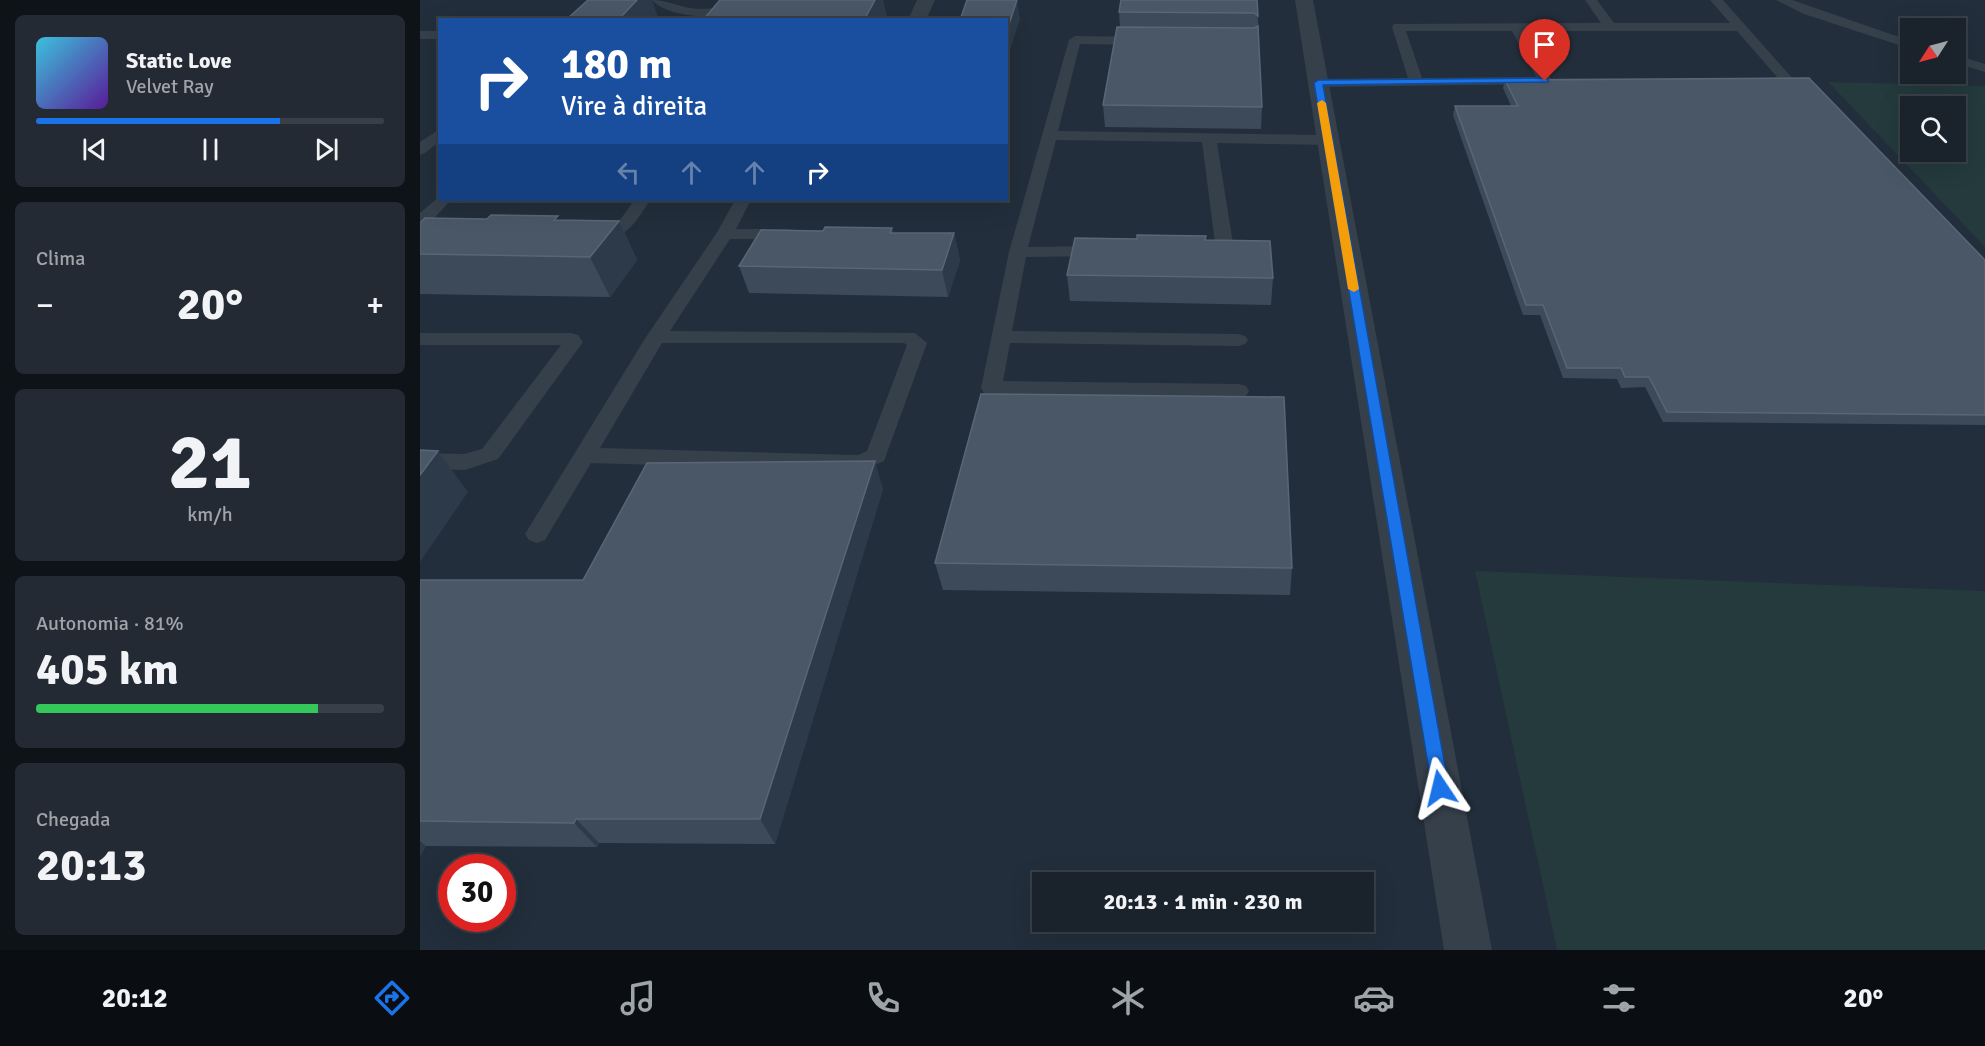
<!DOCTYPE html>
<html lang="pt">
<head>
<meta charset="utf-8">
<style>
  body { margin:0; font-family:Signika,sans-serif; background:#232a34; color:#f1f3f6; height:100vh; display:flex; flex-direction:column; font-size:22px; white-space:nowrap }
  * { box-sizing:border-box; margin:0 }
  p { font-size:20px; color:#9fa4a9 }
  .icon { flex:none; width:33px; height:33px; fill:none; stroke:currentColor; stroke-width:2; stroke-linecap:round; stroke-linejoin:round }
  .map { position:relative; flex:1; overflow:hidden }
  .panel { display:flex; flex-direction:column; gap:15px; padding:15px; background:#0e1318; width:420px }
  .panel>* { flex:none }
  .guide { position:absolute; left:18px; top:18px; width:570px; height:183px; border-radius:0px; box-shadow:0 6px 24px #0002,0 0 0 2px #383f48; background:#1a4fa0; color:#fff; overflow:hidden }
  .needle { width:39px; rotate:234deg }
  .controls { position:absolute; left:1480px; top:18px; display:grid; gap:12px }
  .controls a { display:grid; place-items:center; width:66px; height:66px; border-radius:0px; background:#1a222c; box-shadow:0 6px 24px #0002,0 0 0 2px #383f48; font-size:30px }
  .speed { position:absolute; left:18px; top:854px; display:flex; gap:12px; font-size:30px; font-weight:700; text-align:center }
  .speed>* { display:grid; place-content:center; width:78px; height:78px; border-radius:50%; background:#1a222c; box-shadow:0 6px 24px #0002,0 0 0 2px #383f48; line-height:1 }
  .speed .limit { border:9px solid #d22; background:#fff; color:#111 }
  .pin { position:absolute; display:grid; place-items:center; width:51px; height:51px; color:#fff; margin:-62px -26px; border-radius:50% 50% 50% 0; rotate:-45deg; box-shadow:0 0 6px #0007 }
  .pin .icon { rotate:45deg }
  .me { position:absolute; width:66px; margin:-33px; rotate:350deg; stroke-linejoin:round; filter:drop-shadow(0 0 4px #0008) }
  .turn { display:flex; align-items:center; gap:21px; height:126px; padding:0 24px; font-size:27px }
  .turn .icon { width:78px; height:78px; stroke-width:2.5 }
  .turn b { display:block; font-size:42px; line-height:51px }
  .lanes { display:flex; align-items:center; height:57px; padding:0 24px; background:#0003; justify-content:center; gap:30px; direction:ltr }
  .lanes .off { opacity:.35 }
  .big { font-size:45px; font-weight:700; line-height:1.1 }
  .panel .card { flex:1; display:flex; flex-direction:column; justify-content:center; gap:9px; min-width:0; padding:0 21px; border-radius:9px; background:#232a34 }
  .panel .dial { align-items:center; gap:0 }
  .dial b { font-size:78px; line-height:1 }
  .song { display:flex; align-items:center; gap:18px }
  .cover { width:72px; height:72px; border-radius:9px; background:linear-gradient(135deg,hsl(190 70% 55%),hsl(270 70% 35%)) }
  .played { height:6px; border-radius:3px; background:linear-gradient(90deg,#1a73e8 70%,#383f48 70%) }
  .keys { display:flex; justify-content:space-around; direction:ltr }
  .heat { display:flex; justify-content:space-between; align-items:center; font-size:33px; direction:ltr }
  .charge { height:9px; border-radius:4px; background:linear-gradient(90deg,#34c759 81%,#383f48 0) }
  .trip { position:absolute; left:612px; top:872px; width:342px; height:60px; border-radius:0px; background:#1a222c; box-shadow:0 6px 24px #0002,0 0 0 2px #383f48; font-weight:700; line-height:60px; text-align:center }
  .tabs { display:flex; height:96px; justify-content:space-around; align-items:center; background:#0a0e12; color:#9fa4a9 }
  .tabs .icon { width:42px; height:42px }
  .tabs .on { color:#1a73e8 }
  .tabs b { font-size:27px; color:#f1f3f6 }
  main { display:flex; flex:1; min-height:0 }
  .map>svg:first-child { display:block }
  .green { fill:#243a3c; fill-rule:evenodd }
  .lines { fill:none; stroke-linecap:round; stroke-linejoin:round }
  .lane { fill:#36404b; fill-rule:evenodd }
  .street { fill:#36404b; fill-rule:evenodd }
  .wall { fill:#3d4a5a }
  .shaded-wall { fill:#2d3a49 }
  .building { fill:#495766; stroke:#5a6675; stroke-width:1.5 }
  .route { fill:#1a73e8; stroke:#114b97; stroke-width:1.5 }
  .slow { fill:#f59e0b }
</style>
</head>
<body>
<main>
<section class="panel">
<div class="card">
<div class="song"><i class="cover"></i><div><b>Static Love</b><p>Velvet Ray</p></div></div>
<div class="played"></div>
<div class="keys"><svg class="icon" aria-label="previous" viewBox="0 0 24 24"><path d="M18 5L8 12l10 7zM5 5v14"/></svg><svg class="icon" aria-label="pause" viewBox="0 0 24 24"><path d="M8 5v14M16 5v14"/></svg><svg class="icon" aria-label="next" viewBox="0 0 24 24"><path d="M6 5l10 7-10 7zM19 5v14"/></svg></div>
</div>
<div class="card"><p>Clima</p>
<div class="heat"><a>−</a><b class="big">20°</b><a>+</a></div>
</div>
<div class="card dial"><b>21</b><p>km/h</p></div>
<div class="card"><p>Autonomia · 81%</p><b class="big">405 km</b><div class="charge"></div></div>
<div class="card"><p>Chegada</p><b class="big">20:13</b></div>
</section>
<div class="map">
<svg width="1565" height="950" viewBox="0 0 1565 950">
  <rect width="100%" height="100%" fill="#222e3b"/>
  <!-- green -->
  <g class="green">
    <path d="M1408 82 1565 86V247L1413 87ZM1491 106H1536V152H1491Z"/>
    <polygon points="1055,571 1565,591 1565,950 1137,950"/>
  </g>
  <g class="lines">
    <!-- lane -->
    <g class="lane">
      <path d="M232 0C248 0 261 8 278 9 304 9 329 0 354 0 333 21 252 23 232 0Z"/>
      <path d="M1165 0H1177L1194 23H1310L1290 0H1303L1375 81 1368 85 1336 84 1334 81 1336 78 1357 77 1317 31H1104L1132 81 1130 84 898 87 891 83 898 79 988 78 972 27 974 24 1181 23ZM986 31H1092L1116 77 1002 78Z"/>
      <polygon points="1356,0 1372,0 1491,41 1491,49 1384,14"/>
      <rect x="0" y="31" width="20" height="8"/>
      <polygon points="655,36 725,37 731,41 725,45 660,44 638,131 908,135 916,140 908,145 797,143 813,244 802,255 774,255 771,251 774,247 792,246 795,243 782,142 636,140 608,247 681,246 687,247 690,251 687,255 681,256 606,257 592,331 818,334 825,336 828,340 825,344 818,346 590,343 583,381 819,384 826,386 829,391 826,396 819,398 571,395 564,393 561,388 589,252 649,40"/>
      <polygon points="1536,55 1565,64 1565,72 1536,63"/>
      <polygon points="20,129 20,141 5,153 0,155 0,142"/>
      <polygon points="20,196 20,200 31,200 6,227 0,228 0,213"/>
      <path d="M214 200H230C214 226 201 246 166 238L163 234 166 230C199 222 193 232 214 200Z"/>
      <path d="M315 200H331L316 229H369L375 230 378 234 375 238 369 239H310L250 331 495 333 507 343 464 461 441 471 171 463 125 540 117 543 109 540 105 534 226 337 296 234ZM242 343H484L487 345 447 451 438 455 180 448Z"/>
      <polygon points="0,333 151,333 158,335 163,342 78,459 45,470 0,469 0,453 44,454 62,449 141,345 0,345"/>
    </g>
    <!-- street -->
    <g class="street">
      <polygon points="497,0 515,0 506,20 488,20"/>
      <polygon points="875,0 893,0 1072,950 1024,950"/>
    </g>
  </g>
  <!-- wall -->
  <g class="wall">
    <polygon points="837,0 842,107 841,129 685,127 683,105 700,27 699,12"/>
    <polygon points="1085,80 1565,260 1565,425 1243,422 1225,387 1201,388 1197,379 1143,378 1120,315 1103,315 1033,115 1035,106 1091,106 1083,88"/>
    <polygon points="140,220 199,221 217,260 190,297 0,294 0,223"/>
    <polygon points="472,228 473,233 534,233 540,260 528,297 329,293 319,266 403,231"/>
    <polygon points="786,240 853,278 851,305 650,301 647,275"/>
    <polygon points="463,489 355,844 179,843 177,847 6,846 0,856 0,580 163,580"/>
    <polygon points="515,563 872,568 870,595 523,590"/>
  </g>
  <!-- shaded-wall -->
  <g class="shaded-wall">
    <polygon points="217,0 232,0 239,20 198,20"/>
    <polygon points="455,0 463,0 468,20 444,20"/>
    <polygon points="597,0 600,19 586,62 586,33"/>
    <polygon points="199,221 217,260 190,297 170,257"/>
    <polygon points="534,233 540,260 528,297 522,270"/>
    <polygon points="18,451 48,492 0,562 0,475"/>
    <polygon points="455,461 463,489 355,844 340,819"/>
    <polygon points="156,819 179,843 177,847 154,823"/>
    <polygon points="0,841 6,846 0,856"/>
  </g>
  <!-- building -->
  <g class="building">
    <polygon points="168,0 217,0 198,20 146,20"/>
    <polygon points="300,0 455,0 444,20 283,20"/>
    <polygon points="547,0 597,0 586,33 586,20 540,20"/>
    <polygon points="701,0 837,0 838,16 834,13 699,12"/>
    <polygon points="838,26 842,107 683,105 697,27 834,28"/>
    <polygon points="1389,78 1565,260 1565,415 1247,412 1229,377 1205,377 1201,368 1147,368 1123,305 1106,305 1035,106 1098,106 1085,80"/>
    <polygon points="71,215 138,216 134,220 199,221 170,257 0,254 0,223 5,218 67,219"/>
    <polygon points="405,227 472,228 470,233 534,233 522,270 319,266 341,230 403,231"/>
    <polygon points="717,235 786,236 785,240 850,241 853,278 647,275 655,238 717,239"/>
    <polygon points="561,394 864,397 872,568 515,563"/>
    <polygon points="0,450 18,451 0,475"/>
    <polygon points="455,461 340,819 156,819 154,823 0,821 0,580 163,580 227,463"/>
  </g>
  <!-- route -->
  <polygon class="route" points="1125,78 1128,79 1128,82 903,85 1029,788 1027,794 1020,796 1014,794 1012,788 894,83 898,80"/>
  <!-- slow -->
  <polygon class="slow" points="902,100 906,103 939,289 934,292 928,289 897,103"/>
</svg>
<div class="controls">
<a><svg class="needle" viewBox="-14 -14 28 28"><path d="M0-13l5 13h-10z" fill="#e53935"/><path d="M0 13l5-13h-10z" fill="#9fa4a9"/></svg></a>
<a><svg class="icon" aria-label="search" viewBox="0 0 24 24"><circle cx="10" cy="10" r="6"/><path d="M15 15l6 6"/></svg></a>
</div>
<div class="speed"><div class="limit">30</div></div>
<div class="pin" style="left:1125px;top:81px;background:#d93025"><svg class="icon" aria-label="arrive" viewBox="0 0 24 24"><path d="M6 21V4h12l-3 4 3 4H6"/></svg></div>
<svg class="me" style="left:1020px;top:788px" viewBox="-20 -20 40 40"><path d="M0-17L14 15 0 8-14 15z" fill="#1a73e8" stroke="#fff" stroke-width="4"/></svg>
<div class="trip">20:13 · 1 min · 230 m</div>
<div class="guide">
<div class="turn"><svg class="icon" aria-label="right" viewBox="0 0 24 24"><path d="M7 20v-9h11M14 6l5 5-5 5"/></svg><div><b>180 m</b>Vire à direita</div></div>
<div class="lanes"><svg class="icon off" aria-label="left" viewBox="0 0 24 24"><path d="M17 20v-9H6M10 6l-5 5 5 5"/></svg><svg class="icon off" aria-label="ahead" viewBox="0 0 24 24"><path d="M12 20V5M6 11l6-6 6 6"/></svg><svg class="icon off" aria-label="ahead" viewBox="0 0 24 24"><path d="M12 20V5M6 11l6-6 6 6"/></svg><svg class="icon" aria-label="right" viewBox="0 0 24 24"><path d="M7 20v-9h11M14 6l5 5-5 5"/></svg></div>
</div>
</div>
</main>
<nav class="tabs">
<b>20:12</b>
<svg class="icon on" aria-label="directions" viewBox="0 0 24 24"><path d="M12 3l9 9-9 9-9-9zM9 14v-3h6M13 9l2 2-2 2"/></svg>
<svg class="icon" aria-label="music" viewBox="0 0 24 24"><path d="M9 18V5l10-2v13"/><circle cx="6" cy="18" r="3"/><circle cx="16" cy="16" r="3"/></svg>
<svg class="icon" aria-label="phone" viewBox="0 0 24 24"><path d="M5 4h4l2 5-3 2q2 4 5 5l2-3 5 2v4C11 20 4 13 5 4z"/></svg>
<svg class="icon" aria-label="climate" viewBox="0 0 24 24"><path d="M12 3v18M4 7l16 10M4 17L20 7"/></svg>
<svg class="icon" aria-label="car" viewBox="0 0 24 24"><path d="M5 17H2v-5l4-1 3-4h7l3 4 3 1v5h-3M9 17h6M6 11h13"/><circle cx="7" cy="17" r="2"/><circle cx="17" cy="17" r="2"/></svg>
<svg class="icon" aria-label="filters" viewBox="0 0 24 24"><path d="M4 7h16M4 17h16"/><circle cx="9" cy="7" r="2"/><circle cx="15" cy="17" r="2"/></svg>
<b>20°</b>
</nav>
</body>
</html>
